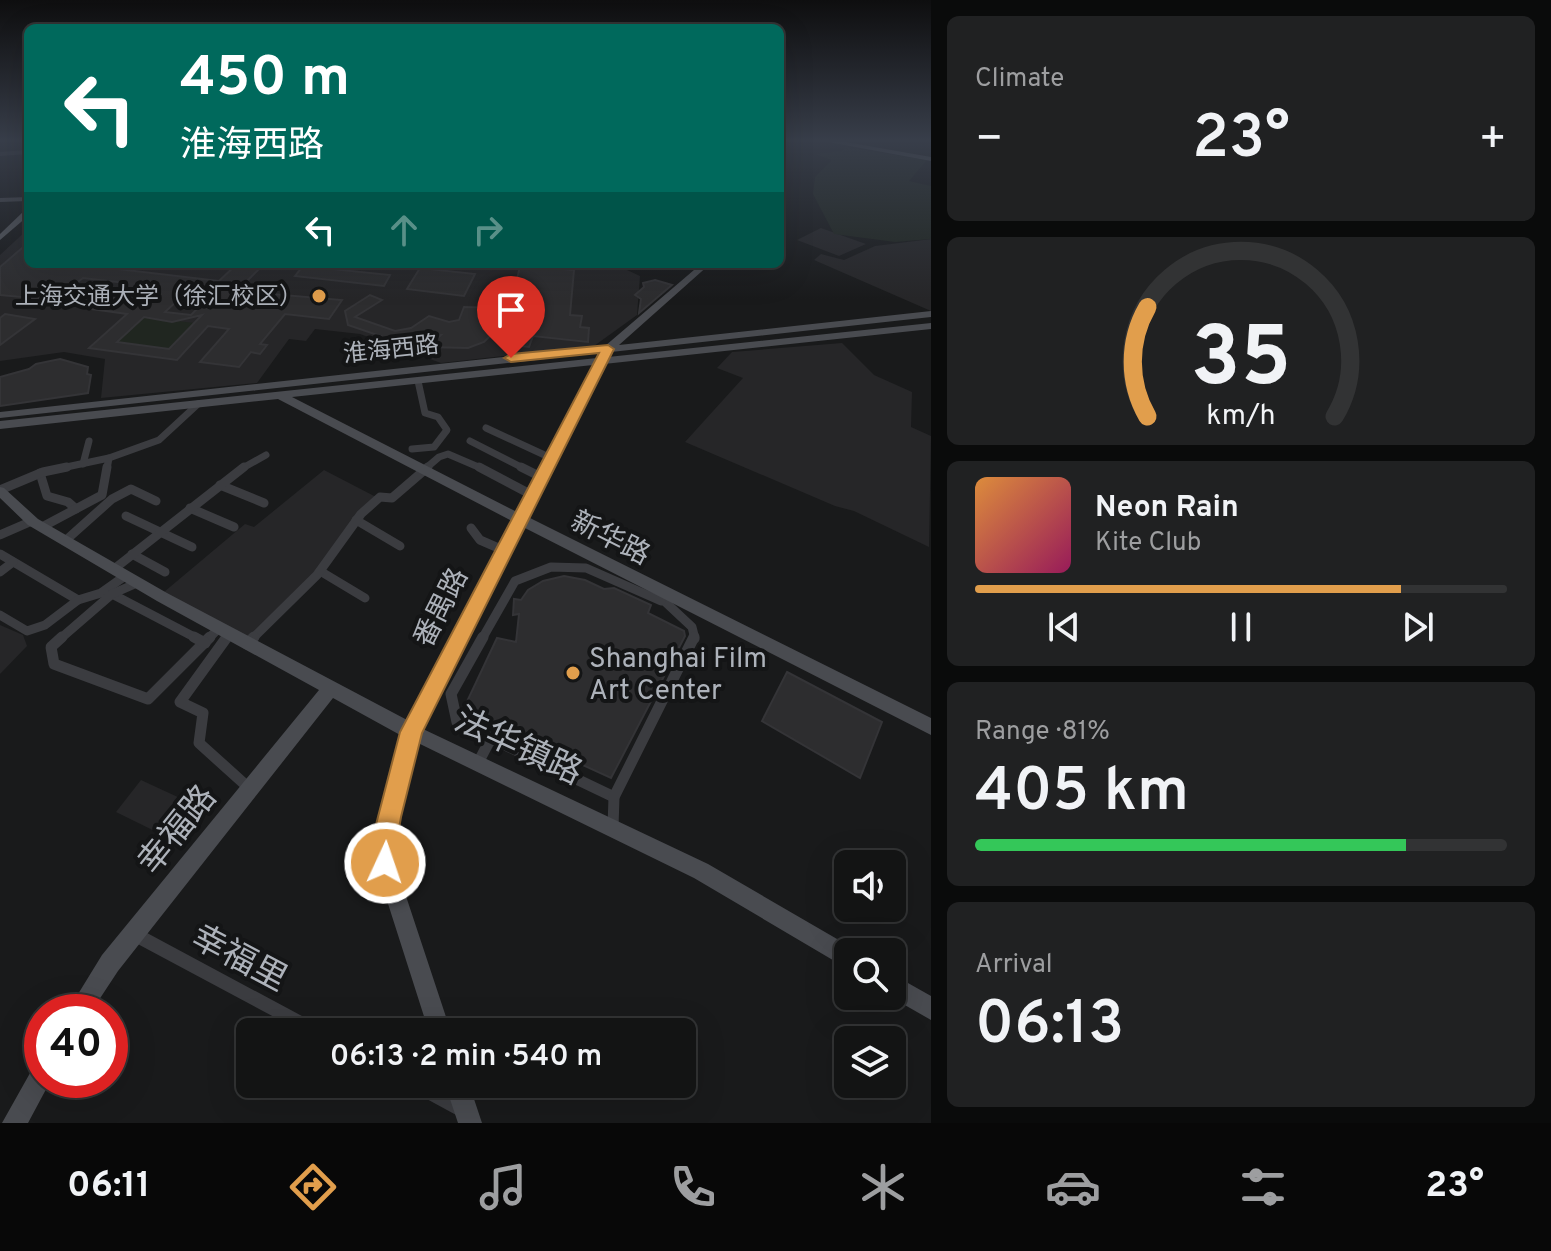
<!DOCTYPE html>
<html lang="en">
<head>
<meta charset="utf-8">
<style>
  body { margin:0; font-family:Overpass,"Noto Sans SC",sans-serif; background:#202122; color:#f1f3f6; height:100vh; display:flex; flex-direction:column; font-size:30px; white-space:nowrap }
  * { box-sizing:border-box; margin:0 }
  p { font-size:26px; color:#9d9ea0 }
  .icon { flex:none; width:44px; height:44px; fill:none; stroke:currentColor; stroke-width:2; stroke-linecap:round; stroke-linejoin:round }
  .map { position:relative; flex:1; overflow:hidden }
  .details { display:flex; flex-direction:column; gap:16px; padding:16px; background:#0a0b0b; width:620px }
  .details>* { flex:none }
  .guide { position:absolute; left:24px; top:24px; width:760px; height:244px; border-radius:12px; box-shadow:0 8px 32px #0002,0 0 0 2px #323334; background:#00695c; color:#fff; overflow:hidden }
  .buttons { position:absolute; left:834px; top:850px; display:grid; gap:16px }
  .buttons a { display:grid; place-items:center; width:72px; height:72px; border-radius:12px; background:#131414; box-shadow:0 8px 32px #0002,0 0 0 2px #323334; font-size:40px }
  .speed { position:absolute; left:24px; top:994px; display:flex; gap:16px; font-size:40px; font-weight:700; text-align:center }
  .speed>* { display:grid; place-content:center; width:104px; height:104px; border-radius:50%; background:#131414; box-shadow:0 8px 32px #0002,0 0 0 2px #323334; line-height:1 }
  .speed .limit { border:12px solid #d22; background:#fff; color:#111 }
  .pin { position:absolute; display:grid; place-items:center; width:68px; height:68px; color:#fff; margin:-82px -34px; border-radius:50% 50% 50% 0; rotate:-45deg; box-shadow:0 0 8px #0007 }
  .pin .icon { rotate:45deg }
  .me { position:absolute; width:88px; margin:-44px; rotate:3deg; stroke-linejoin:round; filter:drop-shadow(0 0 6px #0008) }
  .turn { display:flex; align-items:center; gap:28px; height:168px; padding:0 24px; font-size:36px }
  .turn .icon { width:104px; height:104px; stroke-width:2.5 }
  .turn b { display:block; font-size:56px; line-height:68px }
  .lanes { display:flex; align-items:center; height:76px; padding:0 24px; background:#0003; justify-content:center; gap:40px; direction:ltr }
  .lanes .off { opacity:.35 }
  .big { font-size:60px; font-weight:600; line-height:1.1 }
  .details .card { flex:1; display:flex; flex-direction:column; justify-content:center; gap:12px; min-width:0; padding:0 28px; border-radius:12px; background:#202122 }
  .details .dial { align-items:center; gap:0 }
  .dial svg { height:208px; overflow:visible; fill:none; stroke:#323334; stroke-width:7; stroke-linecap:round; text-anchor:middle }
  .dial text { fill:#f1f3f6; stroke:none }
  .song { display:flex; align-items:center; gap:24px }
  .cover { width:96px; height:96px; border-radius:12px; background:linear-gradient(135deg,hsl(30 70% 55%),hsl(330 70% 35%)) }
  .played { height:8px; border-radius:4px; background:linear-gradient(90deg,#e19e4c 80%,#323334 80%) }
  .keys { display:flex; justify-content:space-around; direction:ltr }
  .heat { display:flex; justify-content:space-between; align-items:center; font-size:44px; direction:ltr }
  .charge { height:12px; border-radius:6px; background:linear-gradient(90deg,#34c759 81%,#323334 0) }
  .trip { position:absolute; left:236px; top:1018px; width:460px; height:80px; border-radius:12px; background:#131414; box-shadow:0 8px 32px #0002,0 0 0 2px #323334; font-weight:600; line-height:80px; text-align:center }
  .menu { display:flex; height:128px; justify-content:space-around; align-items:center; background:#080808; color:#9d9ea0 }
  .menu .icon { width:56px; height:56px }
  .menu .current { color:#e19e4c }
  .menu b { font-size:36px; color:#f1f3f6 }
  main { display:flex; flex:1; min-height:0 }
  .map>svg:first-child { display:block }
  .built { fill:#262628 }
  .green { fill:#202620 }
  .building { fill:#2d2d2f; stroke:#343437; stroke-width:2; fill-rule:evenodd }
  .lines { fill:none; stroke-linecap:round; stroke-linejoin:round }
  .street-far4 { stroke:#3b3c40; stroke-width:4 }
  .street-far3 { stroke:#3b3c40; stroke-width:7 }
  .street-far2 { stroke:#3b3c40; stroke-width:9 }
  .street-far1 { stroke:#3b3c40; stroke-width:11 }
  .street { stroke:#3b3c40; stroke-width:14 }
  .secondary { fill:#494b50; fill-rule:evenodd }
  .primary { fill:#575a5f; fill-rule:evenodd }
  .route { fill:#e19e4c; stroke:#926731; stroke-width:2 }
  .poi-dot { fill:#e19e4c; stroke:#141516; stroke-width:3 }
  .labels { text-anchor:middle; stroke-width:8; stroke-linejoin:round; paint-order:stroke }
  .far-poi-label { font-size:24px; fill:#adb2ba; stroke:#141516; text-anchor:end }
  .far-street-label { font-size:24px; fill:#adb2ba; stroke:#141516 }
  .street-label { font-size:28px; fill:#adb2ba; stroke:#141516 }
  .poi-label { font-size:28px; fill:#adb2ba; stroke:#141516; text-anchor:start }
  .near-street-label { font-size:34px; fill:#adb2ba; stroke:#141516 }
</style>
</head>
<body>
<main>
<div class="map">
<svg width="931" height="1123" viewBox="0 0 931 1123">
  <rect width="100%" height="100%" fill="#191a1b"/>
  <!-- built -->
  <g class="built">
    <polygon points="821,228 866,244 839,256 797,240"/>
    <polygon points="28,229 28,264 614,264 640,276 637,315 594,346 441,363 360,334 315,329 306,341 289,339 257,383 101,398 105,359 64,352 0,361 0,255"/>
    <polygon points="931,239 931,311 814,260 821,254 844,260 875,246"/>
    <polygon points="842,343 874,375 912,392 911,427 931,436 929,547 854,511 835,506 685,442 743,378 717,368 732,352"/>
    <polygon points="324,470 376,497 314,573 247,638 164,592 245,524 254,527"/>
    <polygon points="0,625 23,635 27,646 0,674"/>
    <polygon points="141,780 208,811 183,845 116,812"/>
  </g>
  <!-- green -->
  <g class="green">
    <polygon points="845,147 927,160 909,181 931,186 931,239 895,242 834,234 813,194 815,177 832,160 815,154 842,151"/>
    <polygon points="144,317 194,323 169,349 117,342"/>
  </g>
  <!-- building -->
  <g class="building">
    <path d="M28 243V264H75L219 281 237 264H264L237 291 342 300 329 319 285 314 260 344 267 345 260 354 251 352 239 367 200 362 229 329 208 326 177 360 89 348 127 314 92 309 126 283 83 278 54 300 0 295V267ZM191 288 215 291 191 315 165 312ZM202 315 169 349 117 342 144 317 172 322Z"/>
    <polygon points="303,266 390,275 384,286 295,276"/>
    <polygon points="520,266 574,270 570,315 582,316 580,327 589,328 588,342 533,336 529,347 501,344 511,316 484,342 468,348 428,347 441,335 392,340 348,325 345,311 370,295 382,300 355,317 395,331 411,328 429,316 449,322 459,320 464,307 498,308 503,287 515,288"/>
    <polygon points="420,268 475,274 464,296 407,289"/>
    <polygon points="655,280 672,285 639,313 641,299 635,295 644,287 643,283"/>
    <polygon points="5,314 35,319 0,345 0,318"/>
    <polygon points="60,359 88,367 87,374 91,375 88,393 0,406 0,377 29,369 36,364"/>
    <polygon points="564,576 585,580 604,589 614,588 651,605 648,613 684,631 685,636 611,778 463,710 497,638 516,642 519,614 513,615 514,599 521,600 528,590 543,581"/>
    <polygon points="787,672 882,722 860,778 762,721"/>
  </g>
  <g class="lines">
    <!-- street-far4 -->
    <polyline class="street-far4" points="0,154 28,152"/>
    <!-- street-far3 -->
    <g class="street-far3">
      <polyline points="486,428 551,458"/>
      <polyline points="470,441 525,469"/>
      <polyline points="412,449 434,447 447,430 438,417 425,413 418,381"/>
      <polyline points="109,458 159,440 198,404"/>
      <polyline points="83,464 89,441"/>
      <polyline points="57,469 109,458 107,469"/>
      <polyline points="241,469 266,455"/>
      <polyline points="425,469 439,457 448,454 483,469"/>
    </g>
    <!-- street-far2 -->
    <g class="street-far2">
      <polyline points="479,467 532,495"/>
      <polyline points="521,467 541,477"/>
      <polyline points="40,473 47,496 68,502 76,509"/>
      <polyline points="220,485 264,503"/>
      <polyline points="0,490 43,472 67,467"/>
      <polyline points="190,508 234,527"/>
      <polyline points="126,516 192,547"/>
      <polyline points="356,520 400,546"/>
      <polyline points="42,527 102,495 107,467"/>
      <polyline points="471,528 480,540 503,550"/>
      <polyline points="0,535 32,521"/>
      <polyline points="65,541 112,499 131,489 156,501"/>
      <polyline points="0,554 78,600 101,593 125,576"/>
      <polyline points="132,554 165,572"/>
      <polyline points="114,569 244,467"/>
      <polyline points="320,571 365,598"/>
      <polyline points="0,572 13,562"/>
      <polyline points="112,594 198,639"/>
      <polyline points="661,598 692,627 695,639"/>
      <polyline points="0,615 27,631 45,625 78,600"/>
      <polyline points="60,639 112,594 137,583"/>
      <polyline points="208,639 219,628"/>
      <polyline points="225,639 229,634"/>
      <polyline points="252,639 317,575 361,514 380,497 392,498 428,467"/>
      <polyline points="482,639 515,581 551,567 586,568 661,601"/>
    </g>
    <!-- street-far1 -->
    <g class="street-far1">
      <polyline points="62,637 51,647 54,664 148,699 210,637"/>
      <polyline points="194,637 205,643"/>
      <polyline points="227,637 180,702 203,713 199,743 250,789"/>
      <polyline points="483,637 451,694 457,722 614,797"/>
      <polyline points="247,644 254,637"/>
      <polyline points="478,763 491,738"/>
      <polyline points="613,827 614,797 694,637"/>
    </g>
    <!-- street -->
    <g class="street">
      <polyline points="134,934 317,1032"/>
      <polyline points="414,1084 460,1109"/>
    </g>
    <!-- secondary -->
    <g class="secondary">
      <polygon points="28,197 28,201 0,202 0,198"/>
      <path d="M701 264H710L619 345 931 311V317L611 352 608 357 931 323V329L604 364 528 517 931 718V735L523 527 423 729 708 864 856 950 848 952V969L694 878 418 743 394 840 395 863 451 1032H429L375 863 374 840 402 736 333 698 118 971 91 1012H67L102 955 319 690 157 601 28 525 0 498V487L4 488 38 519 167 593 409 721 512 521 278 399 0 429V421L597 358 601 353 0 418V412L605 346ZM593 365 517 512 292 397Z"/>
      <polygon points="892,974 931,996 931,1020 889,996 892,996"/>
      <polygon points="42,1062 42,1080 51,1080 28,1123 2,1123 34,1066"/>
      <polygon points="445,1084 469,1084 482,1123 458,1123"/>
    </g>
    <!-- primary -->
    <g class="primary">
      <polygon points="823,141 840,141 931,157 931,161"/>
      <polygon points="25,210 28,210 28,216 0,240 0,234"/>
    </g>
  </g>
  <!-- sky -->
  <linearGradient id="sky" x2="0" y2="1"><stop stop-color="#0e0e0f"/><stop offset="0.47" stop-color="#383e4a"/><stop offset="1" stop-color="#383e4a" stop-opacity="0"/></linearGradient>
  <rect width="931" height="299" fill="url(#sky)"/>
  <!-- route -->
  <polygon class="route" points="608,345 614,349 422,733 401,817 397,840 398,863 394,872 385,876 376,872 372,840 400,732 599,353 511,362 504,358 511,354"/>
  <!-- markers -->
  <g class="poi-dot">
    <circle cx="319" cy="296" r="8"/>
    <circle cx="573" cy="673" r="8"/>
  </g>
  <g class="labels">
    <!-- far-poi labels -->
    <g class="far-poi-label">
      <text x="303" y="304">上海交通大学（徐汇校区）</text>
    </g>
    <!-- far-street labels -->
    <g class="far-street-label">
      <text transform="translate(391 349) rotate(-6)" y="8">淮海西路</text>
    </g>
    <!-- street labels -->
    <g class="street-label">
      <text transform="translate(611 537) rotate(27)" y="10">新华路</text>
      <text transform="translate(440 607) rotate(-63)" y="10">番禺路</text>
    </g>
    <!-- poi labels -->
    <g class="poi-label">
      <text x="589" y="667">Shanghai Film<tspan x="589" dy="32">Art Center</tspan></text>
    </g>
    <!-- near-street labels -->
    <g class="near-street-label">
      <text transform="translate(519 745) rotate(25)" y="12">法华镇路</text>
      <text transform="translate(176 829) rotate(-51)" y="12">幸福路</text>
      <text transform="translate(240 957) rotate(28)" y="12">幸福里</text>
    </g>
  </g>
</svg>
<div class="buttons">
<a><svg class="icon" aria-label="sound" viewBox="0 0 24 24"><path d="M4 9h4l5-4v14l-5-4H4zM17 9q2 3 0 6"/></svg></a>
<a><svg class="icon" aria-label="search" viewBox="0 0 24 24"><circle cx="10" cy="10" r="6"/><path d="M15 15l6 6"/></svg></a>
<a><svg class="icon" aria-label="layers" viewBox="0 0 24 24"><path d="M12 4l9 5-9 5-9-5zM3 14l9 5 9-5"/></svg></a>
</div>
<div class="speed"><div class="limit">40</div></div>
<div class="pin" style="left:511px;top:358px;background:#d93025"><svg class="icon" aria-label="arrive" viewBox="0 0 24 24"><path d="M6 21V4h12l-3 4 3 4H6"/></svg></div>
<svg class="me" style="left:385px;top:863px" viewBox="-20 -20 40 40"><circle r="17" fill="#e19e4c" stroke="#fff" stroke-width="3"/><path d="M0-11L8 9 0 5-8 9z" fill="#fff"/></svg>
<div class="trip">06:13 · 2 min · 540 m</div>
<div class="guide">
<div class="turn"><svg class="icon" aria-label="left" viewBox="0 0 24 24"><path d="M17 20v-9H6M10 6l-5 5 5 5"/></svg><div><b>450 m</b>淮海西路</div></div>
<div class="lanes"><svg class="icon" aria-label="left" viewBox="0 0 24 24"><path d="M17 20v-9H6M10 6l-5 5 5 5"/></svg><svg class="icon off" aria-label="ahead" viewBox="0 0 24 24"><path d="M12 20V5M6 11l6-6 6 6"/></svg><svg class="icon off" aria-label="right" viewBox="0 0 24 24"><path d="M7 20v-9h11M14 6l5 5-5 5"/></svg></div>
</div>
</div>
<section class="details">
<div class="card"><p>Climate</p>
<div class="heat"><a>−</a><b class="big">23°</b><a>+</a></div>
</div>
<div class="card dial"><svg viewBox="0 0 100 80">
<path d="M14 69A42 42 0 1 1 86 69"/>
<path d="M14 69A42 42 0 0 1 14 27" stroke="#e19e4c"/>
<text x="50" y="56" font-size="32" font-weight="700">35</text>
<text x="50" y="72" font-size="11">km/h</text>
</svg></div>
<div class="card">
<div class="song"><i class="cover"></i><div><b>Neon Rain</b><p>Kite Club</p></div></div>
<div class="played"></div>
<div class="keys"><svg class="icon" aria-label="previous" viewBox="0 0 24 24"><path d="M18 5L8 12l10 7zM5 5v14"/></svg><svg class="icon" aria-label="pause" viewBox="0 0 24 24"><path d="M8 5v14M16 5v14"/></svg><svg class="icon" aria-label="next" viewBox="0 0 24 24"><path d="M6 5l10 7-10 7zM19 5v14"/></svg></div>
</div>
<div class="card"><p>Range · 81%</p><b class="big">405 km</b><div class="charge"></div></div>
<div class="card"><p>Arrival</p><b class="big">06:13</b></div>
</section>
</main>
<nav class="menu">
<b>06:11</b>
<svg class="icon current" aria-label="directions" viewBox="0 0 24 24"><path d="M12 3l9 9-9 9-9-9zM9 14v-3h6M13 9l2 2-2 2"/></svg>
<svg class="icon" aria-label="music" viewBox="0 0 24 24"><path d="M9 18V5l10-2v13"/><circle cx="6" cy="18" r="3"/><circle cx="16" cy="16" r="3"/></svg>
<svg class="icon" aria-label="phone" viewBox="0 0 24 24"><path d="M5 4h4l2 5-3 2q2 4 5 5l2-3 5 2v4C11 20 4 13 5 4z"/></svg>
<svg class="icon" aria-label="climate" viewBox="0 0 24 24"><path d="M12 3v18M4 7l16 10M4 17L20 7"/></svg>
<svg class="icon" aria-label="car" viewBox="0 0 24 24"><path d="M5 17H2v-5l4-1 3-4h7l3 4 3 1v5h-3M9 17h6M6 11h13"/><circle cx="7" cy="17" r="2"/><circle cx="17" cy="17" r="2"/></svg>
<svg class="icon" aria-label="filters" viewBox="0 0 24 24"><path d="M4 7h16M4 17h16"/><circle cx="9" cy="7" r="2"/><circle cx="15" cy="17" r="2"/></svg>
<b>23°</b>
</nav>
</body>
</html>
